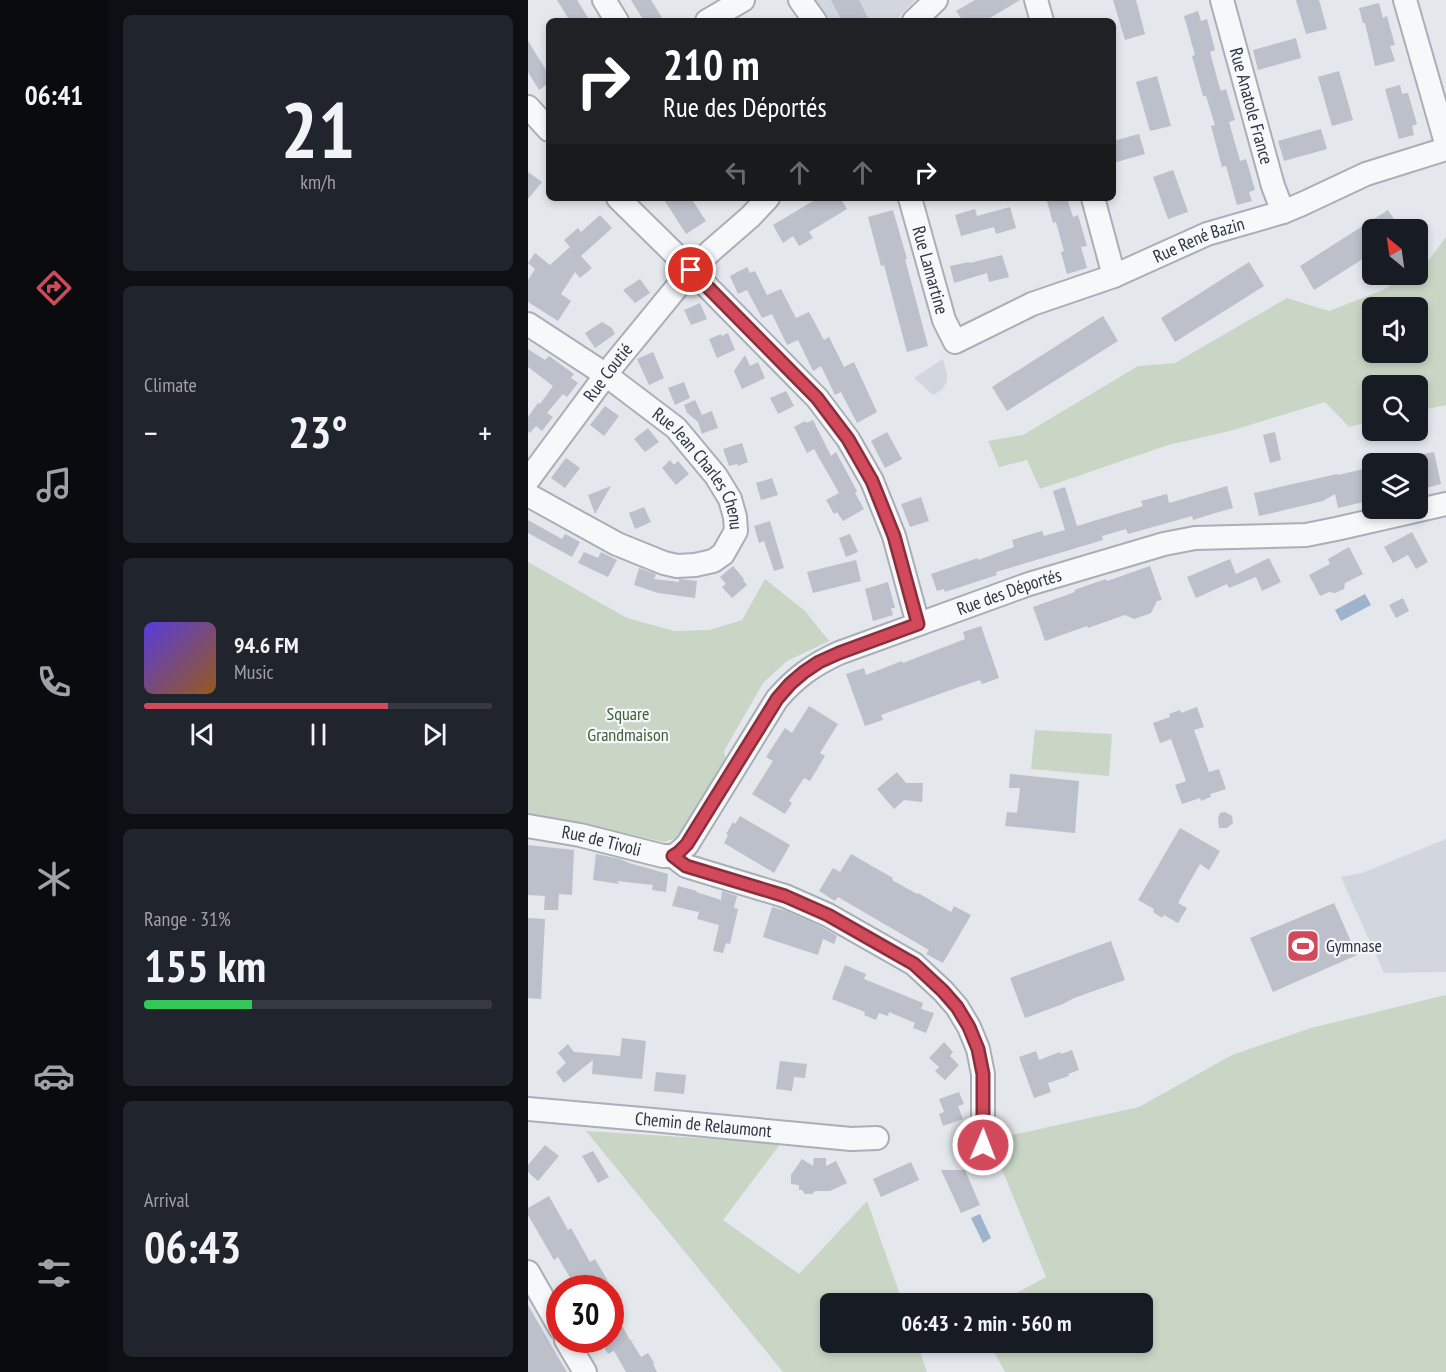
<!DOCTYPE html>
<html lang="en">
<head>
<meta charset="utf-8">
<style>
  body { margin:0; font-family:"PT Sans Narrow",sans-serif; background:#20242c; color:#f1f3f6; height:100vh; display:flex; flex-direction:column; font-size:22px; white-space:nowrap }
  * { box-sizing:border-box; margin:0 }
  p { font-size:20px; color:#9ea1a6 }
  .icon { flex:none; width:33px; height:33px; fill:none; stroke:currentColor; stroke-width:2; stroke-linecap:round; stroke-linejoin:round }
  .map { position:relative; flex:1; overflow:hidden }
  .drawer { display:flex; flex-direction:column; gap:15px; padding:15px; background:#0d0f14; width:420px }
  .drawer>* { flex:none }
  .hud { position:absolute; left:18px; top:18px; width:570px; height:183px; border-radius:9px; box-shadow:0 3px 9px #0003; background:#202124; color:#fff; overflow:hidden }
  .needle { width:39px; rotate:331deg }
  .fabs { position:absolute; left:834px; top:219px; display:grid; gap:12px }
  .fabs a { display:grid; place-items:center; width:66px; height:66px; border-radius:9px; background:#171b24; box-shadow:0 3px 9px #0003; font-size:30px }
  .speed { position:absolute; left:18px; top:1275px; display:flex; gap:12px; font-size:30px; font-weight:700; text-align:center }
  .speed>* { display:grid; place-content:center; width:78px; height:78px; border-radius:50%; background:#171b24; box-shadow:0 3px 9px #0003; line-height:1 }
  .speed .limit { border:9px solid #d22; background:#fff; color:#111 }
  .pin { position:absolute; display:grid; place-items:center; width:51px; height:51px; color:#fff; margin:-26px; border:3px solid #fff; border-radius:50%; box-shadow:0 2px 6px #0007 }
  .me { position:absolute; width:66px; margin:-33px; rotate:1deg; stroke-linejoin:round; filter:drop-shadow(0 0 4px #0008) }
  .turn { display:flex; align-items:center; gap:21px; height:126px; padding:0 18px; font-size:27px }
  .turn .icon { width:78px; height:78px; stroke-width:2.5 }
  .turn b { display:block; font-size:42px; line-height:51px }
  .lanes { display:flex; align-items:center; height:57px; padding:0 18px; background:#0003; justify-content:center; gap:30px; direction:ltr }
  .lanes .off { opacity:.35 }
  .big { font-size:45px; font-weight:800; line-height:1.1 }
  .drawer .widget { flex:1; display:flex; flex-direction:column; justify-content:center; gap:9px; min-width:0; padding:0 21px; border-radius:9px; background:#20242c }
  .drawer .dial { align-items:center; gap:0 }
  .dial b { font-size:78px; line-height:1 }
  .song { display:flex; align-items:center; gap:18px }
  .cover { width:72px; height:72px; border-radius:9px; background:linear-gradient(135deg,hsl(250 70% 55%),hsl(30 70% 35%)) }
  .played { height:6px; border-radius:3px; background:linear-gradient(90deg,#d1495b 70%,#363941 70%) }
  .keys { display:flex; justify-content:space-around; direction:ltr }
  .heat { display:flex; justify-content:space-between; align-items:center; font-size:33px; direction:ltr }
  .charge { height:9px; border-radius:4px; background:linear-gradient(90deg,#34c759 31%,#363941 0) }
  .trip { position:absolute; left:292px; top:1293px; width:333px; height:60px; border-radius:9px; background:#171b24; box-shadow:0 3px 9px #0003; font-weight:800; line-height:60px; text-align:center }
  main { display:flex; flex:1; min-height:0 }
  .tab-bar { display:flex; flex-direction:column; width:108px; justify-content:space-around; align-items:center; background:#090b0e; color:#9ea1a6 }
  .tab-bar .icon { width:42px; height:42px }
  .tab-bar .selected { color:#d1495b }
  .tab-bar b { font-size:27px; color:#f1f3f6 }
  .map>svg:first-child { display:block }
  .built { fill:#d2d6de }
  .green { fill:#c9d6c5; fill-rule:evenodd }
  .water { fill:#9fb4cc }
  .building { fill:#bbc0ca }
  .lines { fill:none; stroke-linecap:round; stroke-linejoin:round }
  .minor-casing { stroke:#a9aeb7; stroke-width:26 }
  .minor { stroke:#f7f8fa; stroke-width:22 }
  .route-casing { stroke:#882f3b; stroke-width:15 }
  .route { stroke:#d1495b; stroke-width:10 }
  .labels { text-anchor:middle; stroke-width:4.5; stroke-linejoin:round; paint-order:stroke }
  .street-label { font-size:18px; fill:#2b3445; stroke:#f4f6f9 }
  .park-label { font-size:18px; fill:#3f6138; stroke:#f4f6f9 }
  .poi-label { font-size:18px; fill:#2b3445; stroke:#f4f6f9; text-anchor:start }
</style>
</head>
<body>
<main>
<nav class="tab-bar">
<b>06:41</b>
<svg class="icon selected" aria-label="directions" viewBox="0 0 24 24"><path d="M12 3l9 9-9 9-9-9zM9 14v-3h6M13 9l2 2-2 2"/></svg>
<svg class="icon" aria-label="music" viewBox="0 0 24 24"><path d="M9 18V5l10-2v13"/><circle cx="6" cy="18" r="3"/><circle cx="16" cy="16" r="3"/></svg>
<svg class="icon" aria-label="phone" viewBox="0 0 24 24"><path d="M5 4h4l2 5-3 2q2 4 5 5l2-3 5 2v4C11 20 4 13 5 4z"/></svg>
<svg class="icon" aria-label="climate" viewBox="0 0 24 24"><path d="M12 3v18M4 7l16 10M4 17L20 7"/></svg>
<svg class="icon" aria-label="car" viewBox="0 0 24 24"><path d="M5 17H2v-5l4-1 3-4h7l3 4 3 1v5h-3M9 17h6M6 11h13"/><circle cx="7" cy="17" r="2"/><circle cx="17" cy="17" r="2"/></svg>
<svg class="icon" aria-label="filters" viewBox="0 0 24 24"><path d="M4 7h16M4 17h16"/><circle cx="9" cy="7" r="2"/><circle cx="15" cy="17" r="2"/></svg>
</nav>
<section class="drawer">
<div class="widget dial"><b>21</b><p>km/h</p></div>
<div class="widget"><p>Climate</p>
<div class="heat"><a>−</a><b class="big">23°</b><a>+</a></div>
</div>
<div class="widget">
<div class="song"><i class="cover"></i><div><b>94.6 FM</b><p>Music</p></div></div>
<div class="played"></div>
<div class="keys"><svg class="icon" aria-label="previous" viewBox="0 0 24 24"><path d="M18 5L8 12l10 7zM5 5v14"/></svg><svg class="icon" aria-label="pause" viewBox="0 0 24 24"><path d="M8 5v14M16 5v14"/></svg><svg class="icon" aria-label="next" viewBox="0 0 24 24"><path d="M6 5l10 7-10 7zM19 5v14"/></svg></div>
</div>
<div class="widget"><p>Range · 31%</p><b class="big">155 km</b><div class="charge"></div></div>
<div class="widget"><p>Arrival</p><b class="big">06:43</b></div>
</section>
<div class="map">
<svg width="918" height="1372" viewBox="0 0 918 1372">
  <rect width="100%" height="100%" fill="#e4e7ec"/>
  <!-- built -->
  <g class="built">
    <polygon points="288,0 387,0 367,21 301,21"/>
    <polygon points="415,359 419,374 419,381 414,390 405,395 386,378"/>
    <polygon points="918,839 918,972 856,973 813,877 834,873"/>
  </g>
  <!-- green -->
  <g class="green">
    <path d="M918 237V405L890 411V386H844V421L821 427 797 402 702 431 640 445 512 489 499 460 471 467 460 441 495 435 610 366 647 363 759 298 801 311 855 290 879 275 890 274V268L901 260ZM844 308H890V352H844Z"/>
    <polygon points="0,562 99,618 146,631 182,630 214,620 237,579 277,611 301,641 259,661 235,683 196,751 198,762 151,837 136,842 53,823 0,814"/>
    <polygon points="507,730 584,734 581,776 503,769"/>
    <polygon points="918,995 918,1372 477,1372 461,1343 615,1342 615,1304 470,1303 518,1277 462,1140 611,1107 704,1055 783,1028"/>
    <polygon points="58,1131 253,1143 195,1220 271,1274 339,1201 375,1303 303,1304 303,1342 389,1343 399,1372 255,1372"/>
  </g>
  <!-- water -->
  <g class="water">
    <polygon points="837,594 843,605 813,621 807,610"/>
    <polygon points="452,1214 463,1238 455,1243 443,1218"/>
  </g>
  <!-- building -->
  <g class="building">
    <polygon points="29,0 49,0 62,21 42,21"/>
    <polygon points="103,0 123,0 136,21 116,21"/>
    <polygon points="303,0 331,0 340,18 332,21 314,21"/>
    <polygon points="447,0 492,0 457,21 435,21 428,11"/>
    <polygon points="585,0 608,0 617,34 597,40"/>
    <polygon points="768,0 791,0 799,29 778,34"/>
    <polygon points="851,3 855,18 859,16 863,31 867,45 862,46 867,61 847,66 837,23 835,23 831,8"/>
    <polygon points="670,11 673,21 679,19 687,50 682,52 690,82 693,91 698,89 707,120 701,122 711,157 712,161 718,159 727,190 721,192 724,201 709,205 698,166 694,167 683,126 687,125 678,96 675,96 664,56 667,55 656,16"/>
    <polygon points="768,38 773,58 730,70 725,50"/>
    <polygon points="0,41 21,75 21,83 11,90 0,72"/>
    <polygon points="811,71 825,120 804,126 790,77"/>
    <polygon points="629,76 643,126 622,131 608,82"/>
    <polygon points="872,85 874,94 880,93 889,124 884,126 886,135 871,139 857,89"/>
    <polygon points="793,129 799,149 756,161 750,141"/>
    <polygon points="611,134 617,154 585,163 585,141"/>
    <polygon points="645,170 660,212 640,219 625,177"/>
    <polygon points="0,172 14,182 0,199"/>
    <polygon points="135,198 163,198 178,221 158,234"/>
    <polygon points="290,198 312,198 319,209 281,232 285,238 271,246 265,236 255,243 245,225"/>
    <polygon points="531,198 539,198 545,217 550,215 559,246 553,247 559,268 539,274 533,252 536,251 532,237 528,222 525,223 519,201"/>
    <polygon points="482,207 488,228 468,234 466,227 433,236 427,215 447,209 449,216"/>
    <polygon points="365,210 379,259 377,259 400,346 379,352 356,265 353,266 340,217"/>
    <polygon points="860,210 873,230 844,230 844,253 786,290 772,266"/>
    <polygon points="72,215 84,228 53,256 64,268 52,278 47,272 33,294 43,301 30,321 0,302 0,280 7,269 0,263 7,253 22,265 42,247 36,240 50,228 53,232"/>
    <polygon points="474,255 481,277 461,282 459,273 426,283 422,266 441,262 442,263"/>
    <polygon points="721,262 736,286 647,342 633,318"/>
    <polygon points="219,267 222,273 227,271 239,295 253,289 268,318 281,312 296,340 301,337 316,367 326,362 349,412 329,423 313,392 307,395 293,366 285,371 270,340 259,345 244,314 234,318 219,290 210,294 202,276"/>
    <polygon points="112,279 122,293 107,303 95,290"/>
    <polygon points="172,303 179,319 163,325 156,310"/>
    <polygon points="575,316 590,341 479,411 464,387"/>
    <polygon points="74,322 84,328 87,334 67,348 57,333"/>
    <polygon points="200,333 207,350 189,358 181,339 193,334 194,336"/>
    <polygon points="0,349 17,360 21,356 46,374 43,378 50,383 39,397 35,394 19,413 25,417 14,431 8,426 2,433 0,431 0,417 10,403 12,404 25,386 0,367"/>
    <polygon points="125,352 136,378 121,385 109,359"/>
    <polygon points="217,355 222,366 230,362 237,378 214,389 206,371"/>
    <polygon points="156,382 162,398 147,405 140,388"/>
    <polygon points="258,391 266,406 250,414 242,398"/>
    <polygon points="167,400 174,415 184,411 190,428 181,431 182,433 180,431 174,434 170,422 159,413 156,405"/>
    <polygon points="77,406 91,416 76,436 62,425"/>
    <polygon points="285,420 303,456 308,452 329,491 327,493 336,509 315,521 309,512 306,514 298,500 311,493 286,449 279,453 266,427 277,421 278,423"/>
    <polygon points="120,428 131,442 117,452 106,439"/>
    <polygon points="359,432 374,459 357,468 343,441"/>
    <polygon points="747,432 753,460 742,463 735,435"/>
    <polygon points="214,443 220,462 210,466 209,464 201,466 195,449"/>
    <polygon points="906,452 913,484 890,490 890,455"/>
    <polygon points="38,458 52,468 37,488 23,478"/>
    <polygon points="142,460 146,465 150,461 161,474 148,485 134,468"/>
    <polygon points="844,467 844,500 810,508 807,494 795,501 731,516 726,493 809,474 810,475"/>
    <polygon points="244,478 250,495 233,500 228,483"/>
    <polygon points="83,486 67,514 60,495"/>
    <polygon points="699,486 705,508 684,514 665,520 664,516 600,534 598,529 574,536 575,540 468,572 469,575 417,592 416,589 409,591 403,574 450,558 450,560 486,547 484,540 514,531 516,536 537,530 525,491 537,487 549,526 615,506 613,501 639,494 641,503"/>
    <polygon points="393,497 401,521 382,527 373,504"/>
    <polygon points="116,507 123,522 107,529 101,513"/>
    <polygon points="0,520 34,539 37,534 52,542 44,557 0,533"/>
    <polygon points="242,521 256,568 246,571 236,541 231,543 226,526"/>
    <polygon points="884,532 900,562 888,569 880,555 865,563 856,547"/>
    <polygon points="322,534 330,552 318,557 311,538"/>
    <polygon points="821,547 835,574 817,583 816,589 807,593 801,592 792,596 781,575 802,564 800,559"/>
    <polygon points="56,552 70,558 73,552 89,560 80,577 50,563"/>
    <polygon points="741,558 753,582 734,591 728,577 701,588 699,584 668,598 659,577 702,559 708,574"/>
    <polygon points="328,560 333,581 285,593 279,572"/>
    <polygon points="205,566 216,579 215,580 219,585 204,598 194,587 198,584 192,577"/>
    <polygon points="622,566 634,600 629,601 623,613 606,619 597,615 560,628 559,626 517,641 505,607 547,592 546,590 578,579 579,581"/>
    <polygon points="111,568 128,574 126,579 151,582 151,579 169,581 167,598 130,593 106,585"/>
    <polygon points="360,582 367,608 363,608 365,615 345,621 337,589"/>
    <polygon points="875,598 881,611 868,618 861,605"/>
    <polygon points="453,626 471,678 454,684 452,680 428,688 353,715 355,720 337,726 318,674 336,668 338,675 374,661 375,663 437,639 435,632"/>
    <polygon points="281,706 310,724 292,753 297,756 282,781 276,778 261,801 264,803 257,814 224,794 245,761 238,757 257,728 264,733"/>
    <polygon points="669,707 676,727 666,730 681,772 691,769 698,789 682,794 683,797 673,801 672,798 654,804 647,785 658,781 643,739 632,743 625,723 642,717 641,714 652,710 653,713"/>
    <polygon points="369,772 378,783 395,783 394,802 376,800 366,809 349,789"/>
    <polygon points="482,774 551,781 547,833 477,826 479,812 489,813 492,788 481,788"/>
    <polygon points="697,812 704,816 705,823 699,828 691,828 690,818 692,813"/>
    <polygon points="212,816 262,845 246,873 196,843 200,835 198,834 205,822 207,824"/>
    <polygon points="652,828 692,851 681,870 672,864 661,883 650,903 659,908 650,923 636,915 634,918 625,912 626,909 610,900"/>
    <polygon points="0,845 46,850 44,895 31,894 30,910 16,910 17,896 0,895"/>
    <polygon points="68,854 92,859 101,863 140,874 138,892 124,890 125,885 89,881 91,884 65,880"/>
    <polygon points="323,854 365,878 364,880 389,894 390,893 423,912 426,906 443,915 415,963 398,954 401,950 310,897 307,901 291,891 305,868 312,872"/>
    <polygon points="150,886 169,891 168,892 193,900 194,891 209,896 206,908 210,909 202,944 198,943 195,953 185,951 191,925 169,919 171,912 144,906"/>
    <polygon points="806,903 829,955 745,992 722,938"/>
    <polygon points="244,907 258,911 294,927 309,936 306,944 295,939 290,955 235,937"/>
    <polygon points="0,918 17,919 13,999 0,998"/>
    <polygon points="583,941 597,980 546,998 535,1004 497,1018 482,978"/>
    <polygon points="317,965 338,974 336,979 395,1003 393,1009 406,1013 398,1033 385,1028 387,1023 361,1012 360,1016 351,1013 348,1020 336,1015 337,1012 304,999"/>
    <polygon points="94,1038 118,1041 114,1079 64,1074 65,1060 36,1083 28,1072 38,1063 30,1053 40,1044 46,1052 92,1056"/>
    <polygon points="416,1042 425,1052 422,1056 431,1065 417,1080 407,1071 411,1067 401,1058"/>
    <polygon points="544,1050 551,1070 540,1074 541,1076 520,1083 523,1092 506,1098 491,1057 508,1051 511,1060 532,1052 533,1054"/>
    <polygon points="252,1061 279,1064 277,1078 266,1077 264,1091 248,1089"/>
    <polygon points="128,1072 158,1075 156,1094 126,1091"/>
    <polygon points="431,1092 436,1104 430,1106 435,1119 415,1126 411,1114 416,1112 411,1099"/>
    <polygon points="17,1145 31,1156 10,1181 0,1172 0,1165"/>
    <polygon points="65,1151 81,1177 70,1183 54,1156"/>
    <polygon points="286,1158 298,1158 298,1166 308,1161 319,1183 302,1191 287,1191 284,1194 277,1194 274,1190 271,1190 271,1185 263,1184 263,1175 274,1159 285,1166"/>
    <polygon points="383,1162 391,1180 353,1197 345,1179"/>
    <polygon points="413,1170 437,1170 452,1205 433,1213"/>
    <polygon points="21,1196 40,1230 43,1228 62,1262 67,1259 84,1288 48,1288 30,1257 26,1260 0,1215 0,1208"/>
    <polygon points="0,1305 23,1345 39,1372 0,1372"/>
    <polygon points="93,1324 102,1340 107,1340 103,1341 113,1357 120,1353 126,1363 125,1364 129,1372 98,1372 86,1351 80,1354 72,1340 82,1340 82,1330"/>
  </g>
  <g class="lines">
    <!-- minor casing -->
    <g class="minor-casing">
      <g id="minor">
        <polyline points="76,0 89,21"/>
        <polyline points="272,0 287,21"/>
        <polyline points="508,0 514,21"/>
        <path id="s1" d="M694 0 745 186 755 212"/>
        <polyline points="877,0 918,143"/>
        <polyline points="179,21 215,0"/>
        <polyline points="386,21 408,0"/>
        <polyline points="0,107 21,130"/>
        <polyline points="90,198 154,261 289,398 320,439 344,481 366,536 390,624"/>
        <path id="s2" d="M382 198 416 320 427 342 504 304 586 276 679 234 755 212 774 204 838 174 918 149"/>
        <polyline points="565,198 586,276"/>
        <path id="s3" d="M0 324 78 375 148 428 188 476 202 499 207 517 208 531 195 554 185 561 167 565 149 566 136 563 89 544 0 495"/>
        <path id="s4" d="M0 480 86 364 163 270 184 250 222 217 240 198"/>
        <path id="s5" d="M0 826 52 835 135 856H145L158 866 257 896 300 915 386 964 415 991 429 1007 441 1027 450 1049 455 1074V1145"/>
        <path id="s6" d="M145 856 150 853 159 845 249 699C268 677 285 665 311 653L501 584 636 544 667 538 778 535 808 529 918 504"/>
        <path id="s7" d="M0 1109 125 1120 323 1139 349 1138"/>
        <polyline points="0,1272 32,1328"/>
        <polyline points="38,1340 57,1372"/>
      </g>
    </g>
    <!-- minor -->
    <use href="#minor" class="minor"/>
  </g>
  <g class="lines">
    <!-- route casing -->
    <g class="route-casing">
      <polyline id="route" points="163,270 289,398 320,439 344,481 366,536 390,624 311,653 291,662 276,672 262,684 249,699 159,844 150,853 145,856 158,866 257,896 300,915 386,964 415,991 429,1007 441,1027 450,1049 455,1074 455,1145"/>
    </g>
    <!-- route -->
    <use href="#route" class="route"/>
  </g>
  <!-- icons -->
  <defs>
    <g id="stadium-square" transform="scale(1.725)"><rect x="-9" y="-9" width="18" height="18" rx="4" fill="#d1495b" stroke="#f4f6f9"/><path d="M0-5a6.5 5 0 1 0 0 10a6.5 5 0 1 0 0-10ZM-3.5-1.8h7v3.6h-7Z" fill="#fff"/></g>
  </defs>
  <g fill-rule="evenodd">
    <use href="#stadium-square" x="775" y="946"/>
  </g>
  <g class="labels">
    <!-- street labels -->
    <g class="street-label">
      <text dy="6" stroke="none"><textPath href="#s1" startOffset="110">Rue Anatole France</textPath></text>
      <text dy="6" stroke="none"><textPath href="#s2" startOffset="416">Rue René Bazin</textPath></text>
      <text dy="6" stroke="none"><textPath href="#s2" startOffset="75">Rue Lamartine</textPath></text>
      <text dy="6" stroke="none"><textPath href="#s4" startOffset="134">Rue Coutié</textPath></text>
      <text dy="6" stroke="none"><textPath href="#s3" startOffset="228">Rue Jean Charles Chenu</textPath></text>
      <text dy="6" stroke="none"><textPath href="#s6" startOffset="448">Rue des Déportés</textPath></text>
      <text dy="6" stroke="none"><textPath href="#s5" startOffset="75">Rue de Tivoli</textPath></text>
      <text dy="6" stroke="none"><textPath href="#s7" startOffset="176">Chemin de Relaumont</textPath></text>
    </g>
    <!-- park labels -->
    <g class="park-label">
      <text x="100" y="720">Square<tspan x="100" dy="21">Grandmaison</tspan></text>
    </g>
    <!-- poi labels -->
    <g class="poi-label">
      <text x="798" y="952">Gymnase</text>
    </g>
  </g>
</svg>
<div class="fabs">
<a><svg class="needle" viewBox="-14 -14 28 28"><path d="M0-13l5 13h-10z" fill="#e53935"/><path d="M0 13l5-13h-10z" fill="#9ea1a6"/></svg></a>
<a><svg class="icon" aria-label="sound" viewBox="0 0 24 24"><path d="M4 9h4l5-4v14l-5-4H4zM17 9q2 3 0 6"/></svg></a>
<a><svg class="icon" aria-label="search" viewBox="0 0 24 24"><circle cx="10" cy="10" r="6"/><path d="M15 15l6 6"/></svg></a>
<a><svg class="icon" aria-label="layers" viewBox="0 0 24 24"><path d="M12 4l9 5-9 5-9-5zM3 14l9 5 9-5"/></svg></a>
</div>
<div class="speed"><div class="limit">30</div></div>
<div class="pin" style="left:163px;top:270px;background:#d93025"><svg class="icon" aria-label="arrive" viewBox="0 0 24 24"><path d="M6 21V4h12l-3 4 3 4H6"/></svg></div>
<svg class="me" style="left:455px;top:1145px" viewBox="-20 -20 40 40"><circle r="17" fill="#d1495b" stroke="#fff" stroke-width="3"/><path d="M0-11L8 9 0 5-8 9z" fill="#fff"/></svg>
<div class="trip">06:43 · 2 min · 560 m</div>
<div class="hud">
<div class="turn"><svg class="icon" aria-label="right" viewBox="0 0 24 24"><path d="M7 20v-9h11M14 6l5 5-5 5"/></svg><div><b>210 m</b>Rue des Déportés</div></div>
<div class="lanes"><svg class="icon off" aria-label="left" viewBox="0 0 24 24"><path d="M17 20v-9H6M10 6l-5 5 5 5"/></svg><svg class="icon off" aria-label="ahead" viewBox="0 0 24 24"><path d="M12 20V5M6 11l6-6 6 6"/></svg><svg class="icon off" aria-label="ahead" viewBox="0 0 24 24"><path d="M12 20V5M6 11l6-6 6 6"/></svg><svg class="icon" aria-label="right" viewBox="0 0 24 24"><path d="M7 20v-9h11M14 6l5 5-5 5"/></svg></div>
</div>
</div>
</main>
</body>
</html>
